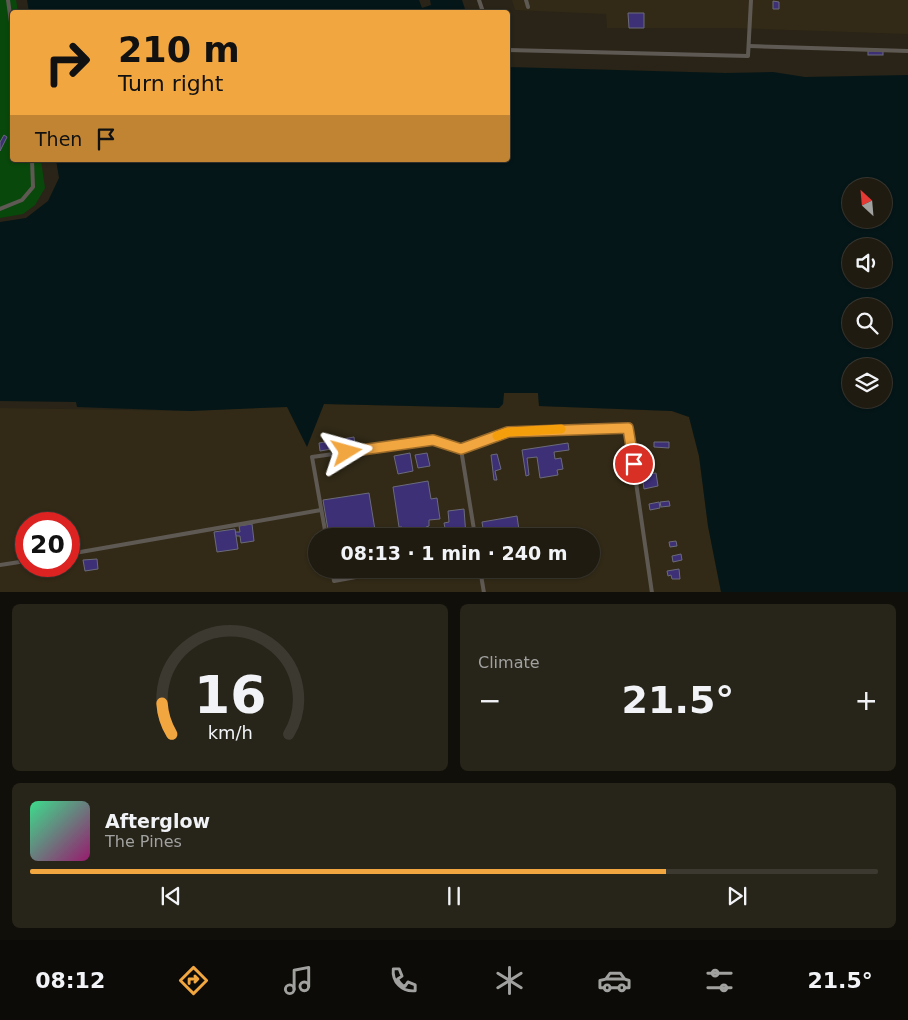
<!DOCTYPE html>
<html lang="en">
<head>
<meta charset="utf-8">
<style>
  body { margin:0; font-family:"DejaVu Sans",sans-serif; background:#27241a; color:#f1f3f6; height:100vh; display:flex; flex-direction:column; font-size:19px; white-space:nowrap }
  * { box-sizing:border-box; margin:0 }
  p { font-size:16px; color:#a1a19f }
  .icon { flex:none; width:28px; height:28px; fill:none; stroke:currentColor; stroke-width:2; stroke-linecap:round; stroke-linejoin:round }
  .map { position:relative; height:592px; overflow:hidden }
  .drawer { display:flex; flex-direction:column; gap:12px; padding:12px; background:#110f09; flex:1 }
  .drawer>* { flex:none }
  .hud { position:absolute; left:10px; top:10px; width:500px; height:152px; border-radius:5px; box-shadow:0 1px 4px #0004,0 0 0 1px #3c3931; background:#f1a640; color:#111; overflow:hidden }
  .needle { width:32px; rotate:334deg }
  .tools { position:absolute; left:842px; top:178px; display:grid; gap:10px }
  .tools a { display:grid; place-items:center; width:50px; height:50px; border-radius:50%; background:#1f1b11; box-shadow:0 1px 4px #0004,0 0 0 1px #3c3931; font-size:25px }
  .speed { position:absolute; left:15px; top:512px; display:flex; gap:10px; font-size:25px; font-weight:700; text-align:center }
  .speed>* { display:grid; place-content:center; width:65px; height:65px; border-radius:50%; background:#1f1b11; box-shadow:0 1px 4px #0004,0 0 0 1px #3c3931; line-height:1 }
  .speed .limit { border:8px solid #d22; background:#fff; color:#111 }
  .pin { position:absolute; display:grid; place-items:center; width:42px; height:42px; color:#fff; margin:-21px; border:2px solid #fff; border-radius:50%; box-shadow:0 1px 5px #0007 }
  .me { position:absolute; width:55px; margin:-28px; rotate:82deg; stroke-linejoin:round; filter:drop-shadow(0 0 4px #0008) }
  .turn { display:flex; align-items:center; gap:18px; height:105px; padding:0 25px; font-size:22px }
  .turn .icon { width:65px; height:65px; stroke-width:2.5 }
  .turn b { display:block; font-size:35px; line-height:42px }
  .then { display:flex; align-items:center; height:48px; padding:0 25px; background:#0003; gap:10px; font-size:19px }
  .big { font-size:38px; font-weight:700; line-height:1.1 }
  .drawer .tile { flex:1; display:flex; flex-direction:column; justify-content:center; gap:8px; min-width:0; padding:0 18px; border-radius:8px; background:#27241a }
  .drawer .dial { align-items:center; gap:0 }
  .dial svg { height:130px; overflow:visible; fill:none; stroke:#3c3931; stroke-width:7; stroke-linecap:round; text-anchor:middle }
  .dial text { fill:#f1f3f6; stroke:none }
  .song { display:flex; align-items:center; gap:15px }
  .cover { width:60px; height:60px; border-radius:8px; background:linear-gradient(135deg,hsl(150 70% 55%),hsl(320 70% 35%)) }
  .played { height:5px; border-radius:2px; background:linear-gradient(90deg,#f1a640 75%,#3c3931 75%) }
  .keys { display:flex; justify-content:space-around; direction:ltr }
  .heat { display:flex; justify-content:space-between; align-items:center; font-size:28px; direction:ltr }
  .drawer .tiles { flex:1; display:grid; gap:12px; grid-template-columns:1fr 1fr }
  .tile:last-child { grid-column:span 2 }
  .trip { position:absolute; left:308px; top:528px; width:292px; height:50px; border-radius:25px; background:#1f1b11; box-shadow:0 1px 4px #0004,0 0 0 1px #3c3931; font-weight:700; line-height:50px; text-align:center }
  .tab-bar { display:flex; height:80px; justify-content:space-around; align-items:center; background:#0c0b07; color:#a1a19f }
  .tab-bar .icon { width:35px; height:35px }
  .tab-bar .active { color:#f1a640 }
  .tab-bar b { font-size:22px; color:#f1f3f6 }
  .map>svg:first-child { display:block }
  .built { fill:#322a17; fill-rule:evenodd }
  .green { fill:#08480b }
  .water { fill:#051618; fill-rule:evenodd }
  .building { fill:#3d3077; stroke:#6b6b7a }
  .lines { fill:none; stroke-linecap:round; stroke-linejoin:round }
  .lane { stroke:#5f5954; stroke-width:4 }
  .route-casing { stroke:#9d6c2a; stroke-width:12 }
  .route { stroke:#f1a640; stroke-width:9 }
  .slow { stroke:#f59e0b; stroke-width:9 }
</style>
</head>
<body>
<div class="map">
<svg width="908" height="593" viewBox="0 0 908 593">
  <rect width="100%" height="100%" fill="#292417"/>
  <!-- built -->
  <g class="built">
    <polygon points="512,0 908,0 908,34 731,28 607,28 606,14 515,10"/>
    <path d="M520 391 538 393 539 406 672 411 689 417 699 456 708 526 721 592H0V408L190 411 324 404 499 408 503 404 504 393ZM26 524H69V566H26ZM316 536H591V569H316Z"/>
  </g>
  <!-- green -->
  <polygon class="green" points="0,0 16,0 18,12 12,12 12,160 41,160 45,188 35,205 23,214 0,218"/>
  <!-- water -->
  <g class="water">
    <polygon points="27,0 419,0 422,8 431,5 430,0 462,0 466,12 29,12"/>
    <path d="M508 67 726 73 773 72 805 77 908 75V592H721L708 526 699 456 689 417 672 411 539 406 538 393H504L503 404 499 408 324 404 307 447 287 407 190 411 77 407 76 402 0 401V222L26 218 48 201 59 178 56 160H508ZM851 186H884V219H851ZM851 246H884V279H851ZM851 306H884V339H851ZM851 366H884V399H851Z"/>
  </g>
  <!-- building -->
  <g class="building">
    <polygon points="773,1 779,2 779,9 773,9"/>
    <polygon points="628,13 644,13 644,28 629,28"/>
    <rect x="868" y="51" width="15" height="4"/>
    <polygon points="4,135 7,137 0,151 0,142"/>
    <polygon points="354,437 355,445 320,451 319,443"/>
    <polygon points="654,442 669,442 669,448 654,447"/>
    <polygon points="568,443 569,450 554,452 555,459 561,458 563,469 557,470 558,475 540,478 537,457 527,458 529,475 526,476 522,450"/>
    <polygon points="410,453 413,471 398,474 394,456"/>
    <polygon points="427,453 430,466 418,468 415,455"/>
    <polygon points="497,454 501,469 495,471 497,480 494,480 491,455"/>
    <polygon points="656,473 658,486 644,489 642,475"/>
    <polygon points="428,481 431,499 437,498 440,519 429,520 429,526 426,527 427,536 404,536 402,527 399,527 393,487"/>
    <polygon points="369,493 376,536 329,536 323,500"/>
    <polygon points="669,501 670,506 661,507 660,502"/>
    <polygon points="659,502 660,508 650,510 649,504"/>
    <polygon points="464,509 466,536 453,536 453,532 446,533 444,523 449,522 448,511"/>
    <polygon points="517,516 519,530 484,535 482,522"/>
    <polygon points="252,524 254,541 241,543 240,536 236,536 235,532 240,532 239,526"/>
    <polygon points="235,529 238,549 217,552 214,532"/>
    <polygon points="676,541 677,546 670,547 669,542"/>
    <polygon points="681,554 682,560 673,562 672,556"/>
    <polygon points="97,559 98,569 85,571 83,560"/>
    <polygon points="361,569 377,569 377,573 362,575"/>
    <polygon points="679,569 680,579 672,579 671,575 668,576 667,571"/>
  </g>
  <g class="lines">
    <!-- lane -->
    <g class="lane">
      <polyline points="8,0 12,30"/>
      <polyline points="479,0 483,12"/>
      <polyline points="526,0 528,7"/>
      <polyline points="749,46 908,51"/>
      <polyline points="508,50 748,56 751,0"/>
      <polyline points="0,209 22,200 33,187 32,160"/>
      <polyline points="461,449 475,536"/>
      <polyline points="326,536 312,457 433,440 461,449 508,432 628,427 652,593"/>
      <polyline points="69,554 321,510"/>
      <polyline points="0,565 26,561"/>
      <polyline points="332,569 334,581 400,569"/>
      <polyline points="480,569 484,593"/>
    </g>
  </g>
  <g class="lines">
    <!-- route casing -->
    <g class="route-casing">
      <polyline id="route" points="347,452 433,440 461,449 508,432 628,428 634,464"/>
    </g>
    <!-- route -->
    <use href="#route" class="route"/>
    <!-- slow -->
    <polyline class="slow" points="497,436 508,432 561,429"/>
  </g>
</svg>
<div class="tools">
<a><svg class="needle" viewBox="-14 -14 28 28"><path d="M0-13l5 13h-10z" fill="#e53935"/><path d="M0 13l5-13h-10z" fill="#a1a19f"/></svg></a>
<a><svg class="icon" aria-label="sound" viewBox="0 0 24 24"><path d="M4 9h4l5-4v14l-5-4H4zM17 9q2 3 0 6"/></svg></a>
<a><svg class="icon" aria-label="search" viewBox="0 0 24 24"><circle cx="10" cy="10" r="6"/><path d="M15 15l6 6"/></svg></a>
<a><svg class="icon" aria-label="layers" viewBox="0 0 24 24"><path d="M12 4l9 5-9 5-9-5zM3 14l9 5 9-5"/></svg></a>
</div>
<div class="speed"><div class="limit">20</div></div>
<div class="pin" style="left:634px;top:464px;background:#d93025"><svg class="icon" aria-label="arrive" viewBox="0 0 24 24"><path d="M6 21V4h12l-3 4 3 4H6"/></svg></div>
<svg class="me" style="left:347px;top:452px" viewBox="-20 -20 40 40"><path d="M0-17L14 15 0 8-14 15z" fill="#f1a640" stroke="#fff" stroke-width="4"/></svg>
<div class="trip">08:13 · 1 min · 240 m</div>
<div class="hud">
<div class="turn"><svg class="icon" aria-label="right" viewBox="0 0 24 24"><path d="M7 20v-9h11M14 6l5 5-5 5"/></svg><div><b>210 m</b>Turn right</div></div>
<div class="then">Then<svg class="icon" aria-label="arrive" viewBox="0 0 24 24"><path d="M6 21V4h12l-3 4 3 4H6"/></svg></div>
</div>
</div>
<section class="drawer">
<div class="tiles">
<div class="tile dial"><svg viewBox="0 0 100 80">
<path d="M14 69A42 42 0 1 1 86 69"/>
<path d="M14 69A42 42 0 0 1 8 50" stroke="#f1a640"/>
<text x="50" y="56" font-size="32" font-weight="700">16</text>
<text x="50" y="72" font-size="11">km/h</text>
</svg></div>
<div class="tile"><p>Climate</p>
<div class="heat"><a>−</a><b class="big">21.5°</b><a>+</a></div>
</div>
<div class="tile">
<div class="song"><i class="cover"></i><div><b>Afterglow</b><p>The Pines</p></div></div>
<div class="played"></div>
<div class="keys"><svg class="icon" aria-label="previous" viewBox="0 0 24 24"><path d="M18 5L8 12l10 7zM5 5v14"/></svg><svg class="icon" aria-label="pause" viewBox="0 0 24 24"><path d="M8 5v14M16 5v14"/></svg><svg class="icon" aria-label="next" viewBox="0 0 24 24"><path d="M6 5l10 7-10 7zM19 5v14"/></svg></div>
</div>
</div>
</section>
<nav class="tab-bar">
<b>08:12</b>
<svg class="icon active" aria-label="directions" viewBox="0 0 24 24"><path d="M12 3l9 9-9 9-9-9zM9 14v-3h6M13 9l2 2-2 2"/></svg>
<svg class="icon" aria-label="music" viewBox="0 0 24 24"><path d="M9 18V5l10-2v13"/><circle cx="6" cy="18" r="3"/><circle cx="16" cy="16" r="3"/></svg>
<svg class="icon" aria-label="phone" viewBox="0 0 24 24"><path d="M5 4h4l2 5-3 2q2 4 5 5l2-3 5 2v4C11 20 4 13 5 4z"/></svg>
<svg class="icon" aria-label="climate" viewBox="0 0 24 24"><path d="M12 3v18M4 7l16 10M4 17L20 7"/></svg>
<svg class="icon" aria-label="car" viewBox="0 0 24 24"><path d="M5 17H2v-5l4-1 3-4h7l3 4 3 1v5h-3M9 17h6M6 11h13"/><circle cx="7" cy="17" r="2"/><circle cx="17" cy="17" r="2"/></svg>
<svg class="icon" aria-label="filters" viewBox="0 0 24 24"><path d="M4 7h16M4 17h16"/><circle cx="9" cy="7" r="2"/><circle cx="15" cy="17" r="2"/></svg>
<b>21.5°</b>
</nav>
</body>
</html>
